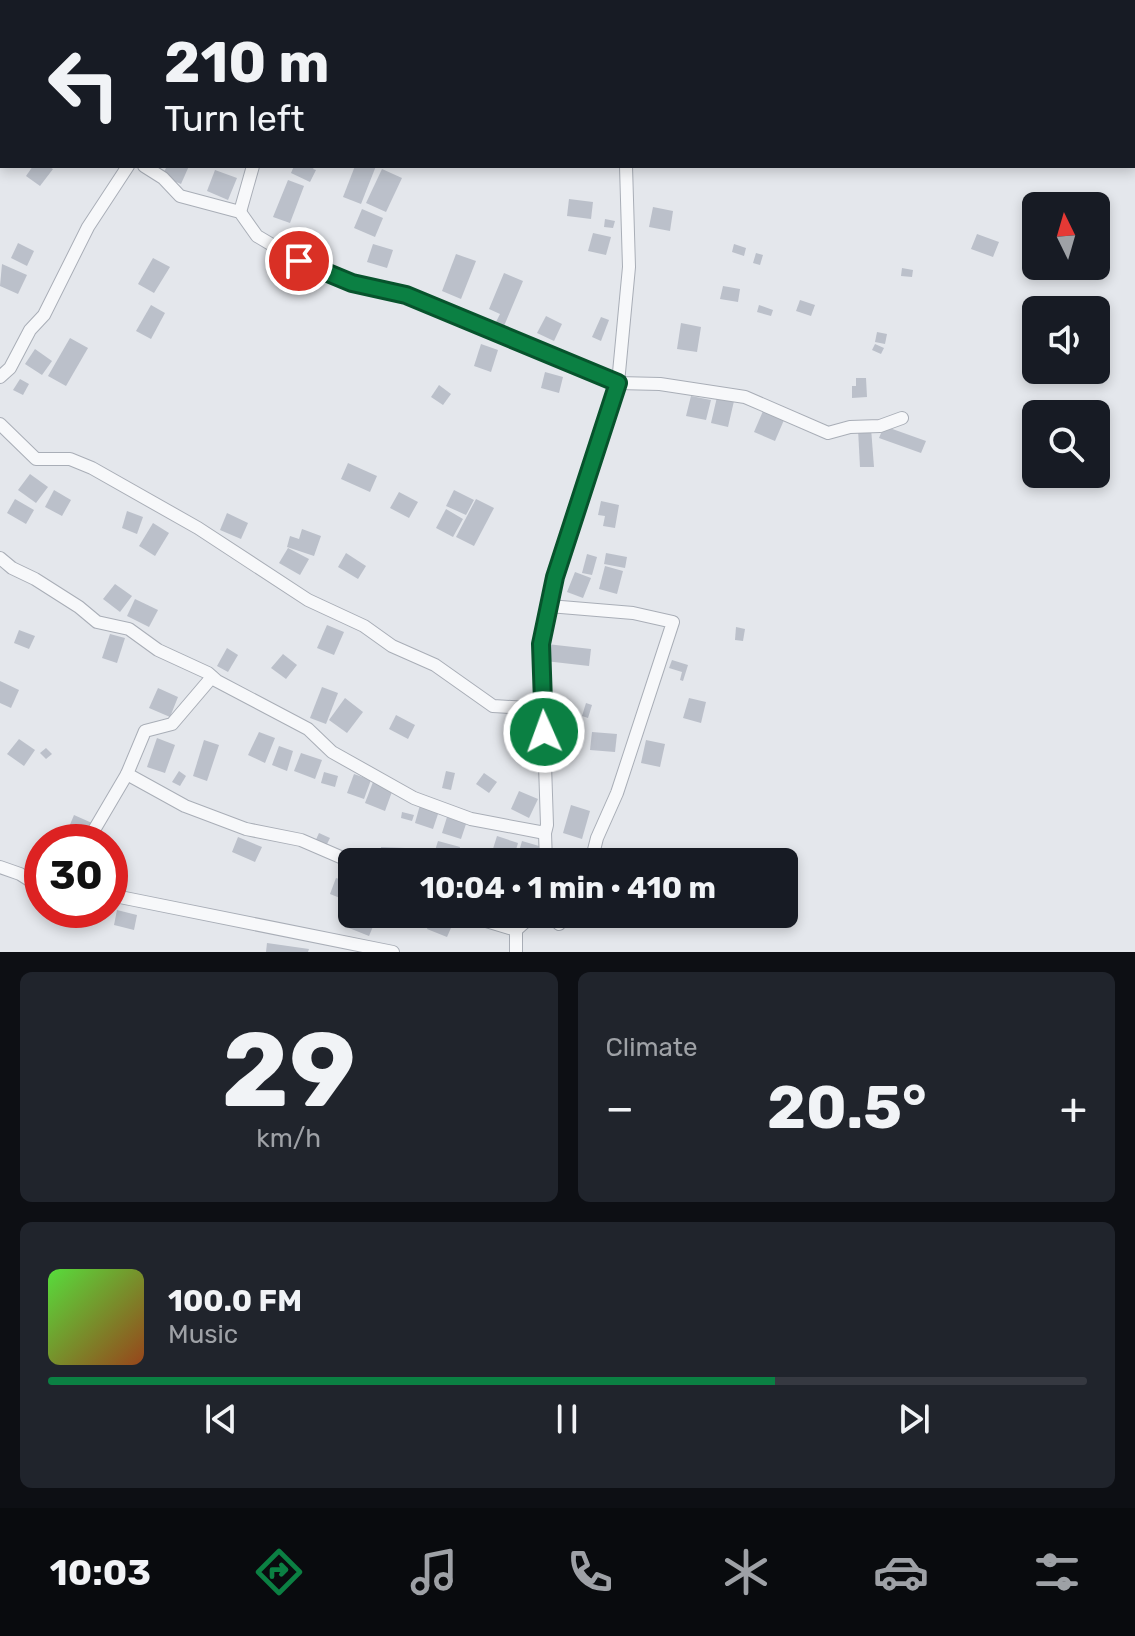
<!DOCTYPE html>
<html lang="en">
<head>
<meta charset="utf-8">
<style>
  body { margin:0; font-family:Rubik,sans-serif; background:#20242c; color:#f1f3f6; height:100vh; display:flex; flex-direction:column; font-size:30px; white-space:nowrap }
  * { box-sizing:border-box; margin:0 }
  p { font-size:26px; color:#9ea1a6 }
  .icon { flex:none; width:44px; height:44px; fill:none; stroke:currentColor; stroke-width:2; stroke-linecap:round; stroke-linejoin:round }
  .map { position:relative; height:952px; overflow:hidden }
  .panel { display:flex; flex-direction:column; gap:20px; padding:20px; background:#0d0f14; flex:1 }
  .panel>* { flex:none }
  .top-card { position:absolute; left:0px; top:0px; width:1136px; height:168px; box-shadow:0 4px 12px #0003; background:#171b24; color:#f1f3f6; overflow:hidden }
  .needle { width:52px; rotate:355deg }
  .controls { position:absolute; left:1022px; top:192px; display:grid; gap:16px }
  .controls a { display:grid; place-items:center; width:88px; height:88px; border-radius:12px; background:#171b24; box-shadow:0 4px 12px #0003; font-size:40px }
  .speed { position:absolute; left:24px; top:824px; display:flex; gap:16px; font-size:40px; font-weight:700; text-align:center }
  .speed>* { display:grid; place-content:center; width:104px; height:104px; border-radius:50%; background:#171b24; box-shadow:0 4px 12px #0003; line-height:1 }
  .speed .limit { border:12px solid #d22; background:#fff; color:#111 }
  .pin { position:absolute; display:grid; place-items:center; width:68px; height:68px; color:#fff; margin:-34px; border:4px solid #fff; border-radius:50%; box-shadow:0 2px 8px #0007 }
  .me { position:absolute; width:88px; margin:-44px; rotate:358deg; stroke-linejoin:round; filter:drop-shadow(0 0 6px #0008) }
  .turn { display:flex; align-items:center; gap:28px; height:168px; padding:0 32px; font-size:36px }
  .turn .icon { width:104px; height:104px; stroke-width:2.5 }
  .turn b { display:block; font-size:56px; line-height:68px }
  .big { font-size:60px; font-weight:700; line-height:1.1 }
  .panel .tile { flex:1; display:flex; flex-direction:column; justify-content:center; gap:12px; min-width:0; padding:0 28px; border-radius:12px; background:#20242c }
  .panel .dial { align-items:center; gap:0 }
  .dial b { font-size:104px; line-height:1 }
  .song { display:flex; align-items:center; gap:24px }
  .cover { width:96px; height:96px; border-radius:12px; background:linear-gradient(135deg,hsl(110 70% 55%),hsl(20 70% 35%)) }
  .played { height:8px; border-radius:4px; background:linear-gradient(90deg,#0b8043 70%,#363941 70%) }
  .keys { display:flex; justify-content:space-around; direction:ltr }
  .heat { display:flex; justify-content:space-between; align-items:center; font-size:44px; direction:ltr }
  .panel .tiles { flex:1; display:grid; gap:20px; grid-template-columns:1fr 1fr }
  .tile:last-child { grid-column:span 2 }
  .trip { position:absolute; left:338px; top:848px; width:460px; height:80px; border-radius:12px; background:#171b24; box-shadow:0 4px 12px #0003; font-weight:700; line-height:80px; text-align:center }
  .menu { display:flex; height:128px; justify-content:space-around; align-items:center; background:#090b0e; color:#9ea1a6 }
  .menu .icon { width:56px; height:56px }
  .menu .selected { color:#0b8043 }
  .menu b { font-size:36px; color:#f1f3f6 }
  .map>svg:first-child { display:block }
  .building { fill:#bbc0ca }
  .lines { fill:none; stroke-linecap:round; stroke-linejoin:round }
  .minor-casing { stroke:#a9aeb7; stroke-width:14 }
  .minor { stroke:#f7f8fa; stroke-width:12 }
  .route-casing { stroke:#07532c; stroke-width:20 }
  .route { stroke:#0b8043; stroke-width:14 }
</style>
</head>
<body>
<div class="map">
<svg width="1135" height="952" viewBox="0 0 1135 952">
  <rect width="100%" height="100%" fill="#e4e7ec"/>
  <!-- building -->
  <g class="building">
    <polygon points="33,166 48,166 53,169 40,186 26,176"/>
    <polygon points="167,166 189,166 181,184 162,176"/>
    <polygon points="294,166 315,166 313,169 316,170 310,182 291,173"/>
    <polygon points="355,166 376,166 361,204 343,197"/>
    <polygon points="382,169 402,178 386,212 366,203"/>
    <polygon points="215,170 237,178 228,200 207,191"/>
    <polygon points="288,180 304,186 290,223 273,217"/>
    <polygon points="569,199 593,202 591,219 567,216"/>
    <polygon points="653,207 673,211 670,231 649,227"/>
    <polygon points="362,209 383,218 375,237 354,228"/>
    <polygon points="605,219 615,221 613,228 604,227"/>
    <polygon points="593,233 611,237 606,255 588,251"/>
    <polygon points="977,234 999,242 993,257 971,249"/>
    <polygon points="18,243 34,251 27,266 11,258"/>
    <polygon points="373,244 393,250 387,268 367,262"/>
    <polygon points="734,244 746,248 744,256 732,252"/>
    <polygon points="756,253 763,255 760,265 753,263"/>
    <polygon points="456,254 476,261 461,299 442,291"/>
    <polygon points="153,258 170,267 154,293 138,284"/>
    <polygon points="2,264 27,275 18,294 0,286"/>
    <polygon points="902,268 913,270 912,277 901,276"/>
    <polygon points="504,273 523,281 504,326 496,322 500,314 489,309"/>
    <polygon points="723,286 740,289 738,302 720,299"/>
    <polygon points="800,300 815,305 811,316 796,311"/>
    <polygon points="151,305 165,313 151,339 136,331"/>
    <polygon points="759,305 773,310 771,316 757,312"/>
    <polygon points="546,316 562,324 554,341 537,333"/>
    <polygon points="601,317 609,320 601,341 592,337"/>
    <polygon points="681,323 701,327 697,352 677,349"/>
    <polygon points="877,332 887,334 885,344 875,342"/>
    <polygon points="70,338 88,348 66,386 48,376"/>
    <polygon points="481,344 498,350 491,372 474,366"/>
    <polygon points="875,344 884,348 881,354 872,350"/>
    <polygon points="35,349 52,361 42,375 25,364"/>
    <polygon points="545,372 563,377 559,393 541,388"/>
    <polygon points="856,378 866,378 867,397 852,398 852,386 856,386"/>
    <polygon points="20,379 29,384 23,395 13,390"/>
    <polygon points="439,385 451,394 443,405 431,397"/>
    <polygon points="691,396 711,400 706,420 686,416"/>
    <polygon points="717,397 734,401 728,427 711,423"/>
    <polygon points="763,411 784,420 775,441 754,432"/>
    <polygon points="884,426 926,441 921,453 879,438"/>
    <polygon points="871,428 874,467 860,467 858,429"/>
    <polygon points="348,463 377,476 370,492 341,479"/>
    <polygon points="30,474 48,487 36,503 18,490"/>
    <polygon points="54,490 71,500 62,516 45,507"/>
    <polygon points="454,490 474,500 466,515 446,506"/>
    <polygon points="399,492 418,502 409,518 390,508"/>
    <polygon points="15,499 34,510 26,524 7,513"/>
    <polygon points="476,499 494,508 474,546 456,537"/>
    <polygon points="601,501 619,505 615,528 603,526 605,516 598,515"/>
    <polygon points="446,509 463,519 453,537 436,528"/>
    <polygon points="127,511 143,517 137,534 122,528"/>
    <polygon points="227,513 248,523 241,539 220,530"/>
    <polygon points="153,523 169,533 155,556 139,546"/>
    <polygon points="302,529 321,536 314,556 287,547 290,536 299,539"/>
    <polygon points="288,548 309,559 300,575 279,563"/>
    <polygon points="346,553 366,566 358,579 338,567"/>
    <polygon points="606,553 627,557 625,568 604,564"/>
    <polygon points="587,554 597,557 592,575 582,573"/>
    <polygon points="605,566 623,571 617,594 599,589"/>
    <polygon points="575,572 591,578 583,598 567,592"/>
    <polygon points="115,584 132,596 120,612 103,599"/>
    <polygon points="135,599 158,610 149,627 127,616"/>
    <polygon points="327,625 344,632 334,655 317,648"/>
    <polygon points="736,627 745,629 743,641 735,640"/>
    <polygon points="19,630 35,636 29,649 14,643"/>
    <polygon points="110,634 125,638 117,663 102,658"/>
    <polygon points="547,644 591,649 589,666 545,661"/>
    <polygon points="227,648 238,655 228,672 217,666"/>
    <polygon points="283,654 297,665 286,679 271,668"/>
    <polygon points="672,660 688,665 683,681 680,680 682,672 669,668"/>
    <polygon points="0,681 19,690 11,708 0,703"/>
    <polygon points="322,687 338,693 326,724 310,718"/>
    <polygon points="158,688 178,697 170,717 149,708"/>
    <polygon points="345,698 363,712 347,733 329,720"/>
    <polygon points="689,698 706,702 701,723 683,718"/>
    <polygon points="586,703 592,705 588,718 582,716"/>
    <polygon points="396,715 415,725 408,739 389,729"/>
    <polygon points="259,732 275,738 265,763 248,755"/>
    <polygon points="592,732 617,734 615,752 590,750"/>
    <polygon points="157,738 175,745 165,773 147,767"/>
    <polygon points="19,739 35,750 24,766 7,754"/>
    <polygon points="204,740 219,745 207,781 193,776"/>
    <polygon points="646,740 665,744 660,767 641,763"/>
    <polygon points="279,746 293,751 287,771 272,765"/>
    <polygon points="46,748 52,754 46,759 40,753"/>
    <polygon points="301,753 322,760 315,779 294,771"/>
    <polygon points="179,771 186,776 180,786 172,782"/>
    <polygon points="446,771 455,773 451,790 442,788"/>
    <polygon points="324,772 338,776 335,787 321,783"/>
    <polygon points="484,773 497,782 489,793 476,784"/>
    <polygon points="354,774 371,780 364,799 347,793"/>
    <polygon points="373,782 393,789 385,811 365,803"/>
    <polygon points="519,791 538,799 529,818 511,809"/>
    <polygon points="420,805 439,811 433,829 415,823"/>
    <polygon points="571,805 590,811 582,839 563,833"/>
    <polygon points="402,812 414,815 412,821 401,818"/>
    <polygon points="74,815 92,823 86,835 69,827"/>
    <polygon points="447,817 466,824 461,839 442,833"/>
    <polygon points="319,833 330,838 325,848 314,844"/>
    <polygon points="497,836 518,843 513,860 492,852"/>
    <polygon points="238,837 262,847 255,862 232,852"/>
    <polygon points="438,841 460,847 456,862 432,860"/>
    <polygon points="522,841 539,846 534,862 516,862"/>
    <polygon points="381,847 405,848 405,862 381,862"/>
    <polygon points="336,878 352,883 350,902 330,894"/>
    <polygon points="117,910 137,915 134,930 114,925"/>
    <polygon points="355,914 377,917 369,936 349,928"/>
    <polygon points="433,914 454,921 447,937 427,929"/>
    <polygon points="267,943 309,949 308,952 266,952"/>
  </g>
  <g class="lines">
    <!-- minor casing -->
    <g class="minor-casing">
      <g id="minor">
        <polyline points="760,0 760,2"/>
        <polyline points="10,2 11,0"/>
        <polyline points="195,2 198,0"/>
        <polyline points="670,2 671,0"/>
        <polyline points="1077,2 1078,0"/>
        <polyline points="0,22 2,18"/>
        <polyline points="144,166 163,178 180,196 240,212 257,236 299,261 352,283 406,295 618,383 660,384 745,397 828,433 850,427 880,426 902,418"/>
        <polyline points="240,212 253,166"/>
        <polyline points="0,377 10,368 30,330 44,315 88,227 128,166"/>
        <polyline points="0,424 36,459 70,459 92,468 198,528 308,600 364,626 392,646 435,665 493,706 527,708 543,712"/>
        <polyline points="0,558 12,568 35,579 79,607 97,622 129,629 158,650 208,673 217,681 308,729 332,752 414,798 471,819 545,833"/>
        <polyline points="549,606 633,613 673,622 617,793 597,838 591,862"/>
        <polyline points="127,774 185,806 246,829 301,840 352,862"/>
        <polyline points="87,842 127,774 145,731 172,724 212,677"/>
        <polyline points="546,862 545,833 547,825 541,644 555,577 618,383 629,267 626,166"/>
        <polyline points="0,867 20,874 42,888"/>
        <polyline points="110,895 393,952"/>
        <polyline points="463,914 516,930 516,952"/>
        <polyline points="554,914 559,924 568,914"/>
        <polyline points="516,930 534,914"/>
      </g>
    </g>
    <!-- minor -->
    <use href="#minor" class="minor"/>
  </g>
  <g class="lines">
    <!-- route casing -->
    <g class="route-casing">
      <polyline id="route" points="299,261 352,283 406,295 618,383 555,577 541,644 544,732"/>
    </g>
    <!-- route -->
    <use href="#route" class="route"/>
  </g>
</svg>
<div class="controls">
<a><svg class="needle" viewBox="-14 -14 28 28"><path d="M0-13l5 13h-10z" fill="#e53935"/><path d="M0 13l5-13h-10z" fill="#9ea1a6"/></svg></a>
<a><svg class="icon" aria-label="sound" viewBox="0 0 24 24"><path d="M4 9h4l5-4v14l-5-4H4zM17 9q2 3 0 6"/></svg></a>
<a><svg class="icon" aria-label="search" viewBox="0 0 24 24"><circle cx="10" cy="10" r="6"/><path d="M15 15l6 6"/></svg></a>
</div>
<div class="speed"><div class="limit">30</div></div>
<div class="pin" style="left:299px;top:261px;background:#d93025"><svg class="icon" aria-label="arrive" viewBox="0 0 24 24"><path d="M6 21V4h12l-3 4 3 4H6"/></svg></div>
<svg class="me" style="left:544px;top:732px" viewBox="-20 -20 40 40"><circle r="17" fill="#0b8043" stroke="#fff" stroke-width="3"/><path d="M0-11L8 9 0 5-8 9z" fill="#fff"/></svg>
<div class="trip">10:04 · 1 min · 410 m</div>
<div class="top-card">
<div class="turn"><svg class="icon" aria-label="left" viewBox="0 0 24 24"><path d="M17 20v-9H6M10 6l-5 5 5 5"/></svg><div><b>210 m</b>Turn left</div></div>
</div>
</div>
<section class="panel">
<div class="tiles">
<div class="tile dial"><b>29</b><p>km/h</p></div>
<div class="tile"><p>Climate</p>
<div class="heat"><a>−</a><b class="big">20.5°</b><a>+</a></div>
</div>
<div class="tile">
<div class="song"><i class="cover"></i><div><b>100.0 FM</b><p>Music</p></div></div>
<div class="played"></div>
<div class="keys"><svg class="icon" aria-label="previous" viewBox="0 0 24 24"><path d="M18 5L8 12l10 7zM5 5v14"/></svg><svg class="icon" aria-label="pause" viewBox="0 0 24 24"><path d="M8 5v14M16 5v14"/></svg><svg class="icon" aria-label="next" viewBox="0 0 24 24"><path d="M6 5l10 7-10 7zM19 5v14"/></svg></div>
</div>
</div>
</section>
<nav class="menu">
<b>10:03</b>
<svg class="icon selected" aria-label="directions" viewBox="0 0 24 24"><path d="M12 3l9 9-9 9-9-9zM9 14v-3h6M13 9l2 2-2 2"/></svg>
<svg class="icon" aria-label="music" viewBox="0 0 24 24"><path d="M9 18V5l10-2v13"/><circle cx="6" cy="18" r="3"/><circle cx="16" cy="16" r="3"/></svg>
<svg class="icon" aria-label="phone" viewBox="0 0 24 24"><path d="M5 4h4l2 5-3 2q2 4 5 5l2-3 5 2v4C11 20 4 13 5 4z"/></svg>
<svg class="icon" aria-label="climate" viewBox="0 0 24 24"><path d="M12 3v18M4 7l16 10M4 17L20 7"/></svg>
<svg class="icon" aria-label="car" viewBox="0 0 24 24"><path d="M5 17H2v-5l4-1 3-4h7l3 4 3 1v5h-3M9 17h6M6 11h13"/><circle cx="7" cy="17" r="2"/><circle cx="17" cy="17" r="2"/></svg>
<svg class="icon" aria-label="filters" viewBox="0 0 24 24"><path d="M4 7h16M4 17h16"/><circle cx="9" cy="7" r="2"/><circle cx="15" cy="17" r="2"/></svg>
</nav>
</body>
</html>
